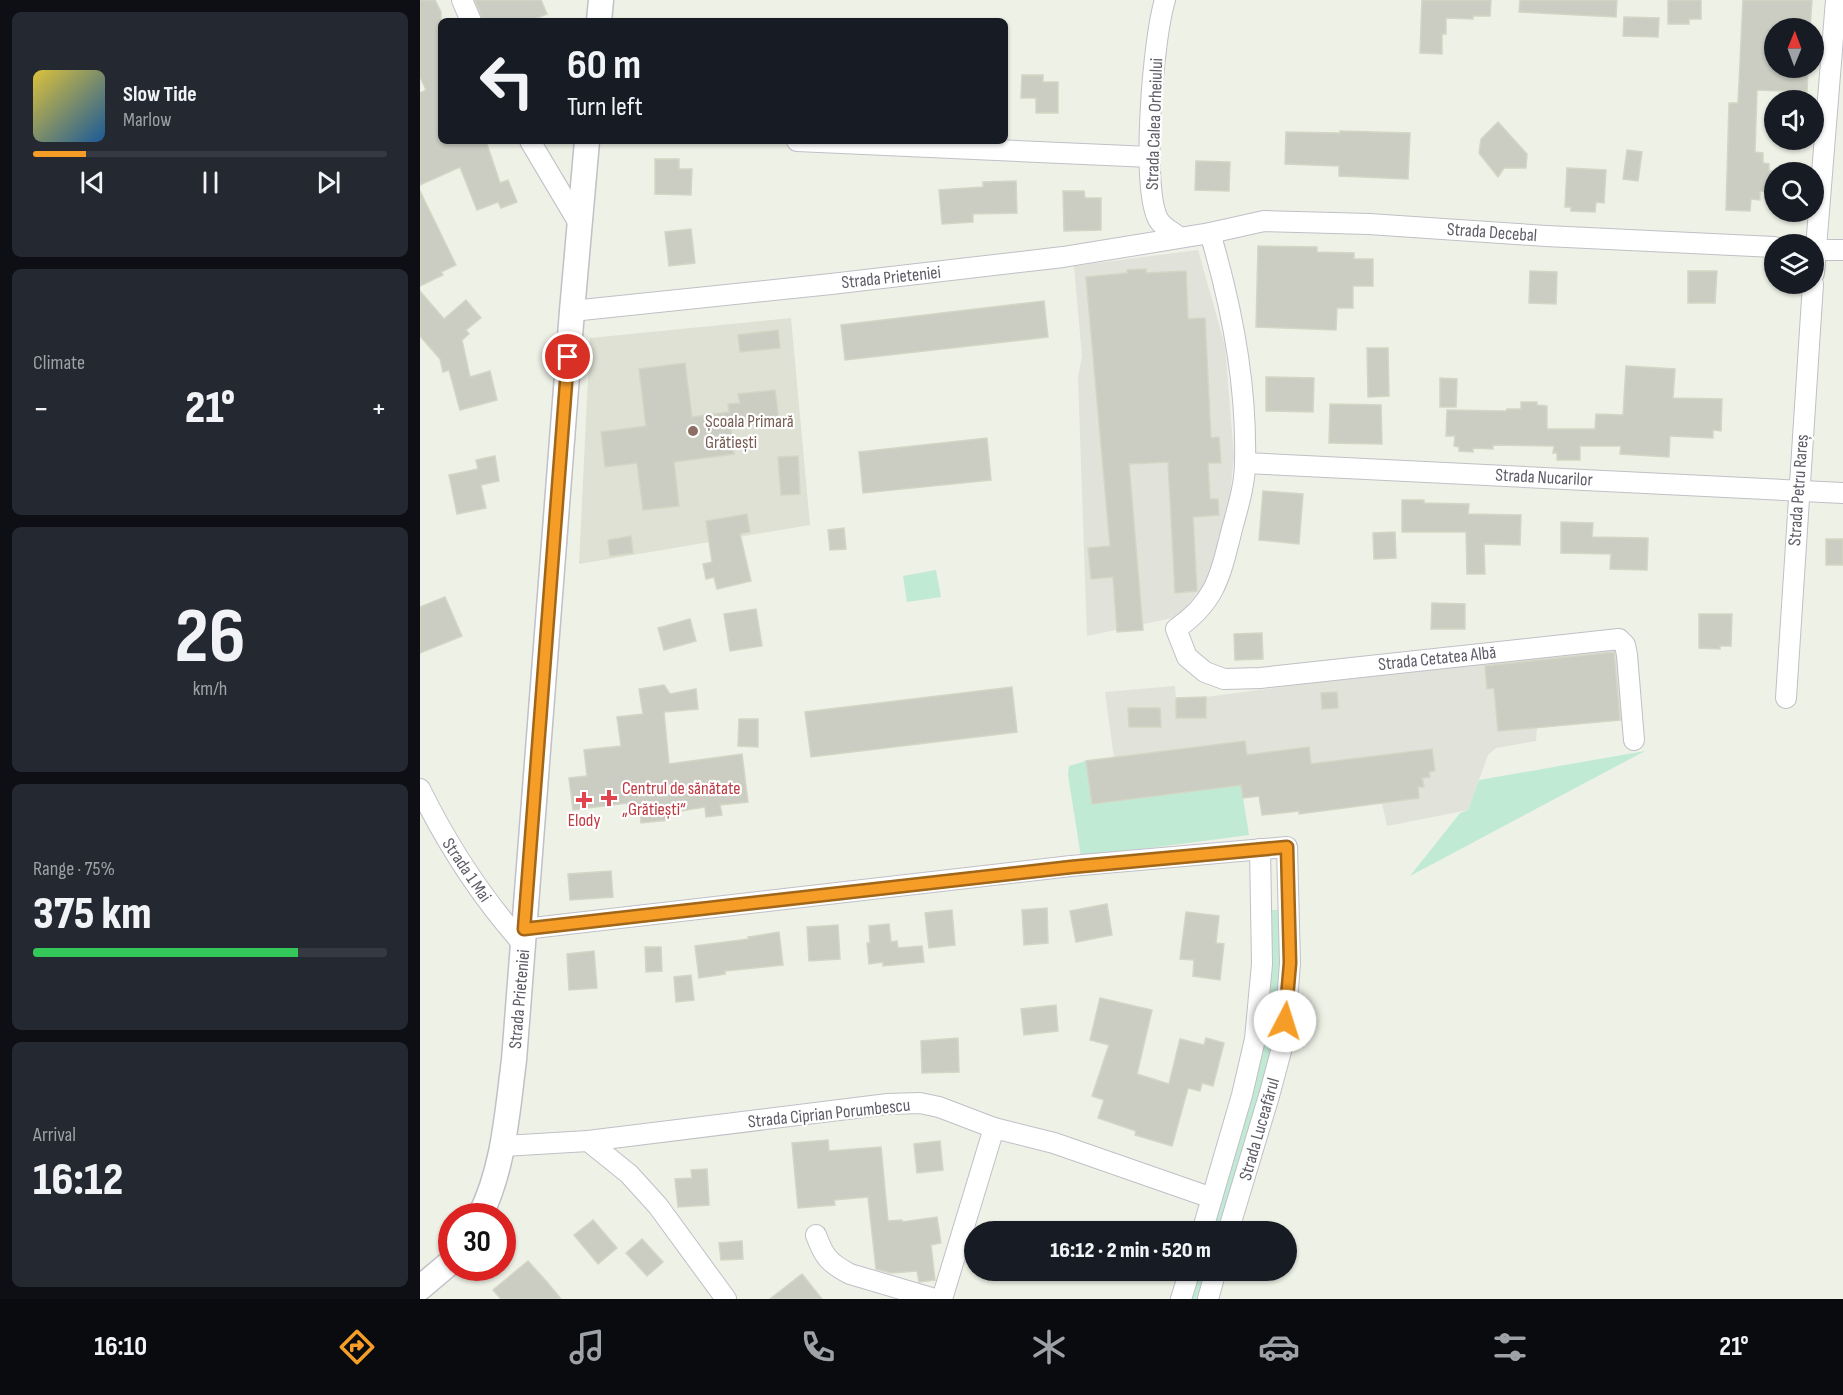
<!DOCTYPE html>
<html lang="en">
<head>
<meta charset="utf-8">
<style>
  body { margin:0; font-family:"Sofia Sans Condensed",sans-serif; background:#242831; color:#f1f3f6; height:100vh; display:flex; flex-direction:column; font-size:22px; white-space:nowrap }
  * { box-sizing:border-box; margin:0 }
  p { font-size:20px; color:#9ea1a6 }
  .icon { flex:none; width:33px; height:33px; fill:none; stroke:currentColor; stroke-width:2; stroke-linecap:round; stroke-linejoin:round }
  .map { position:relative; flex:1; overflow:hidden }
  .side { display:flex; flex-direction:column; gap:12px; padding:12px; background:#0d0f14; width:420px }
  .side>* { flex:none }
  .banner { position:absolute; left:18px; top:18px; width:570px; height:126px; border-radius:9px; box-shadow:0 2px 4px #0004; background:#171b24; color:#f1f3f6; overflow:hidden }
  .needle { width:39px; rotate:1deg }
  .controls { position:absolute; left:1344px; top:18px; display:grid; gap:12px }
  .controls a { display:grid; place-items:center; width:60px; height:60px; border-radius:50%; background:#171b24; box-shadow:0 2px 4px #0004; font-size:30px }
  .speed { position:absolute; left:18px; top:1203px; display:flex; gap:12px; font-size:30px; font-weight:700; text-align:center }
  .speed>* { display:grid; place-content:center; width:78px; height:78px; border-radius:50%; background:#171b24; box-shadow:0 2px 4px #0004; line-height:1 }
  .speed .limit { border:9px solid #d22; background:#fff; color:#111 }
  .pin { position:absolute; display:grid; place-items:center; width:51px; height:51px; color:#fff; margin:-26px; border:3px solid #fff; border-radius:50%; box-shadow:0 2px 6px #0007 }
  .me { position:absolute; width:66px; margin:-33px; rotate:5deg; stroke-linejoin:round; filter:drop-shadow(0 0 4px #0008) }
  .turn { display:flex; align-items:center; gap:21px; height:126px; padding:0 30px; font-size:27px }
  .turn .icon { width:78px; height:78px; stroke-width:2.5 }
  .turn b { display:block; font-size:42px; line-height:51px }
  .big { font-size:45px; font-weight:800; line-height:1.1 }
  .side .tile { flex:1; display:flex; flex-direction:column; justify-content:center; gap:9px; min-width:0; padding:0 21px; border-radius:9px; background:#242831 }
  .side .dial { align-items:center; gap:0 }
  .dial b { font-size:78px; line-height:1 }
  .song { display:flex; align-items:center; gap:18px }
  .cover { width:72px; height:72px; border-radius:9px; background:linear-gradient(135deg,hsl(50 70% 55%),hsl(210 70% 35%)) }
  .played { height:6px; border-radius:3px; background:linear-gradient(90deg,#f69d27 15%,#363941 15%) }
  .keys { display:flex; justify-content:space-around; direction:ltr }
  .heat { display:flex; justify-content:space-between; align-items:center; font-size:33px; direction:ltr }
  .charge { height:9px; border-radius:4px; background:linear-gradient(90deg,#34c759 75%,#363941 0) }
  .trip { position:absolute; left:544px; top:1221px; width:333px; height:60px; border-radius:30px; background:#171b24; box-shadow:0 2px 4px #0004; font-weight:800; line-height:60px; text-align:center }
  .menu { display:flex; height:96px; justify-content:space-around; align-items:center; background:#090b0e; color:#9ea1a6 }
  .menu .icon { width:42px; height:42px }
  .menu .on { color:#f69d27 }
  .menu b { font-size:27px; color:#f1f3f6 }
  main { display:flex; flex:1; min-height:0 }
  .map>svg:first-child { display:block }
  .industrial { fill:#e1e2da }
  .education { fill:#dee1d4 }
  .green { fill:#c1ead5 }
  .building { fill:#cbccc2; stroke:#d3d6c4; stroke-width:1.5 }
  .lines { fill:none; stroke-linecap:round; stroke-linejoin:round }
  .minor-casing { stroke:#c1bfc7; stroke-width:22 }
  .tertiary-casing { stroke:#c1bfc7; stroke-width:27 }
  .minor { stroke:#fff; stroke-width:20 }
  .tertiary { stroke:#fff; stroke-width:24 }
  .route-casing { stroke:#a06619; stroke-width:15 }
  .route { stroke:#f69d27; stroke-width:10 }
  .education-dot { fill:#8d6e63; stroke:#fff; stroke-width:2 }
  .health-dot { fill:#e0444e; stroke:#fff; stroke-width:2 }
  .labels { text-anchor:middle; stroke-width:4.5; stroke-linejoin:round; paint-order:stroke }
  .street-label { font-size:18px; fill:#5e5d67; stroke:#fff }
  .education-label { font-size:18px; fill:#785e54; stroke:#fff; text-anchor:start }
  .health-label { font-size:18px; fill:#be3a42; stroke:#fff; text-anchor:start }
</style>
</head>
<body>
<main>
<section class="side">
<div class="tile">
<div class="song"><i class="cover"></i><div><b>Slow Tide</b><p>Marlow</p></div></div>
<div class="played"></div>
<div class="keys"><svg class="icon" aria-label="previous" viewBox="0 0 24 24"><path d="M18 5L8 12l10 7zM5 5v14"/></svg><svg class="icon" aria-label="pause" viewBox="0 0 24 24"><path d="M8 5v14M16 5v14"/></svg><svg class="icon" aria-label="next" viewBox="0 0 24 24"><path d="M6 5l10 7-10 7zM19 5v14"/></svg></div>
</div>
<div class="tile"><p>Climate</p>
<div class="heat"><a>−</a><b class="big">21°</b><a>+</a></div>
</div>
<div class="tile dial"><b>26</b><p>km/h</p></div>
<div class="tile"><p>Range · 75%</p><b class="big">375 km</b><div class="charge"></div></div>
<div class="tile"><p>Arrival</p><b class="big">16:12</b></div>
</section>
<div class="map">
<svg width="1423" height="1299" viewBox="0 0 1423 1299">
  <rect width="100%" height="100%" fill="#eef1e6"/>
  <!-- industrial -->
  <g class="industrial">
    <polygon points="778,250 805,346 814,456 809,505 791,577 757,617 667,636 658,377 662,356 654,266"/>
    <polygon points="1198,648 1204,720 1117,728 1116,741 1076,748 1068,755 1048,810 967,826 962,803 879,814 876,792 862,813 842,815 839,797 823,798 821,785 672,804 666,761 694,758 685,692 755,686 757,718 786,718 786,697 1065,660"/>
  </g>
  <!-- education -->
  <polygon class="education" points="371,318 390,525 159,564 170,338"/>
  <!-- green -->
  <g class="green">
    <polygon points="516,570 521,597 487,602 483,576"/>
    <polygon points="1225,751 990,876 1040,813 1048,810 1059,780"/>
    <polygon points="666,761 672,804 821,785 829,835 661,857 648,775 649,766"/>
    <polygon points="851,910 861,910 858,1009 845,1086 800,1231 790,1232 843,1053 851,1007"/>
    <polygon points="778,1271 788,1271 779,1299 769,1299"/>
  </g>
  <!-- building -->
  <g class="building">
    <polygon points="0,0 15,0 21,12 21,141 66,141 80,183 88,180 97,202 81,208 78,202 57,210 40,167 0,185 0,93 6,90 0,77"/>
    <polygon points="55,0 121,0 127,14 109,21 63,21"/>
    <polygon points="1002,0 1071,0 1070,16 1053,16 1053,19 1026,18 1026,34 1022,34 1022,54 1000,53"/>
    <polygon points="1100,0 1197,0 1196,17 1099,12"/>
    <polygon points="1248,0 1281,0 1281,19 1269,19 1269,24 1248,24"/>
    <polygon points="1323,0 1392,0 1390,28 1354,28 1354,68 1388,68 1387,92 1337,90 1335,152 1343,153 1343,163 1349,164 1349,171 1355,171 1354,192 1340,191 1340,200 1331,199 1330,211 1306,210 1309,103 1318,103"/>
    <polygon points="1204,17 1239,18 1238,37 1203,36"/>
    <polygon points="602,75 623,75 623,82 638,82 638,113 616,113 616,98 601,98"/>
    <polygon points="1078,122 1107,154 1106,168 1084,168 1078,177 1059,153 1061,139"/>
    <polygon points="920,131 990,133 988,179 919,176 919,166 865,164 866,132 920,133"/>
    <polygon points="1207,150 1222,152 1218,181 1203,179"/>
    <polygon points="235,159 259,159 259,169 272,169 271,195 235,194"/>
    <polygon points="776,161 810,162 809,191 775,190"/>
    <polygon points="1147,168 1186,170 1184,203 1176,202 1175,212 1151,211 1151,207 1145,207"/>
    <polygon points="596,181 597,213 553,214 553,222 522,224 519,190 563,187 563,182"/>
    <polygon points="0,191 36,265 21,272 23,275 0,286"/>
    <polygon points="643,191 664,191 665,198 681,198 681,230 644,231"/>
    <polygon points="271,229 275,263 249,266 245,232"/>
    <polygon points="838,246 897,247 897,252 934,253 934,259 953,259 953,286 933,286 933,308 917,308 916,330 836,327"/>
    <polygon points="726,269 726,273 766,271 768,319 785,318 791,438 799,437 801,463 788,463 790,499 798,499 799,515 773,517 777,591 755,593 748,462 709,464 723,630 697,632 693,577 671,579 668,548 690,546 666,277 707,273 707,270"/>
    <polygon points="1110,271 1137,272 1136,304 1109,303"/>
    <polygon points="1268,271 1297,271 1295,303 1268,303"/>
    <polygon points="0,291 24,319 46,300 61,318 46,330 49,334 42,340 50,377 70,371 77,400 40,410 29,370 23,372 20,359 0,336"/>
    <polygon points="624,301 628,337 425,360 421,325"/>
    <polygon points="358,330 360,348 320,352 318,335"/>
    <polygon points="947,348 968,348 969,396 948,397"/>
    <polygon points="265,363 272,417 309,412 308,404 320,403 318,394 355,390 359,420 322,425 323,427 311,429 314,454 254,462 259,506 223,510 217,463 185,467 181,432 226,426 219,369"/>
    <polygon points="1206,366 1255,369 1253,398 1302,399 1301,431 1293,430 1293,438 1250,436 1249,457 1200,454 1201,446 1160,446 1160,460 1137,460 1137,453 1133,453 1134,446 1073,445 1073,449 1053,448 1053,452 1039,451 1039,447 1034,446 1035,436 1026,436 1027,410 1086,411 1087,409 1101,409 1101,402 1117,402 1117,405 1127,406 1127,429 1175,429 1176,414 1203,415"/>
    <polygon points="846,377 894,378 893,412 846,411"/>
    <polygon points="1020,378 1037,379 1036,407 1020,407"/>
    <polygon points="910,404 961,405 962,444 909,443"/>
    <polygon points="567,438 571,480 443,493 439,452"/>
    <polygon points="75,456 79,481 61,485 66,508 37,514 29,475 58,469 56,460"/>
    <polygon points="378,456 380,494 361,495 358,457"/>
    <polygon points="843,491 883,494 879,544 839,540"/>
    <polygon points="982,500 1004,500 1004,503 1049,504 1048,514 1101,515 1100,545 1064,544 1065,574 1047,574 1046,532 982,532"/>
    <polygon points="327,514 330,532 320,534 331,581 297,589 294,577 286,579 283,564 292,562 286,521"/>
    <polygon points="1141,522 1173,523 1172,537 1228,538 1227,570 1190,569 1191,554 1141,553"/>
    <polygon points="424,528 426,549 410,550 408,530"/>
    <polygon points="975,532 976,558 954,559 953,533"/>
    <polygon points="211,536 213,553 190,556 188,540"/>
    <rect x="1406" y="539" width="17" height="26"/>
    <polygon points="25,597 42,636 0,653 0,607"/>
    <polygon points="1012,603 1045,604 1045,629 1011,629"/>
    <polygon points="336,609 342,646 310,651 304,614"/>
    <polygon points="1279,614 1312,614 1311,646 1300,646 1300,649 1279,648"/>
    <polygon points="270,619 276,641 244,650 238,628"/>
    <polygon points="842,633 843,659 815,660 814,634"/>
    <polygon points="1194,652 1200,720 1078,731 1074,688 1067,689 1065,666"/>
    <polygon points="244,685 250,694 276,689 278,709 244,712 249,764 322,754 328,802 300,805 302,815 286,817 285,807 248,813 249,820 221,823 220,812 208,813 207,803 153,810 149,778 167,776 164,750 201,746 197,717 223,714 219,689"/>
    <polygon points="592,687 597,732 391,757 385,712"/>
    <polygon points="917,692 918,708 902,709 901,693"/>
    <polygon points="786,697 786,718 756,718 756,698"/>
    <polygon points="708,708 740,708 741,727 709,727"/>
    <polygon points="319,719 338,719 338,747 318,746"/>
    <polygon points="825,741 827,755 889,747 891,764 1012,749 1015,771 1009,772 1010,777 1002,778 1004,787 998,787 999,798 879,814 879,811 842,815 839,796 823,798 821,785 672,804 666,761"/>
    <polygon points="191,871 193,897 150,900 148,874"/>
    <polygon points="687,904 692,935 656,942 650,911"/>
    <polygon points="627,908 628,943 604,945 602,910"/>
    <polygon points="532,910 535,945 509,948 505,913"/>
    <polygon points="766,912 799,916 796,943 804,944 800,980 773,976 774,960 760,959"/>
    <polygon points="469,924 471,942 477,941 478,948 502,946 504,962 463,966 463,962 449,964 447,943 450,943 449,926"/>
    <polygon points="418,925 420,959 389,961 387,927"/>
    <polygon points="359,932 363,965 305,971 305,974 279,978 275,946 329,939 328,937"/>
    <polygon points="225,947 241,947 242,971 226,972"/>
    <polygon points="174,951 177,988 149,990 147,954"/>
    <polygon points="271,975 274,1000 256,1002 254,977"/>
    <polygon points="680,998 732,1010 717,1074 749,1084 760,1039 784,1045 786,1038 804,1043 793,1086 782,1083 780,1091 768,1088 752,1146 715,1135 716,1131 678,1118 684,1100 672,1096 689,1045 670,1040"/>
    <polygon points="636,1005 638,1031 604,1035 601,1009"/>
    <polygon points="538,1038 539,1072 502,1073 501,1041"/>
    <polygon points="408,1140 409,1151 461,1147 468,1221 482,1220 482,1222 517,1217 521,1243 511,1245 515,1280 499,1282 497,1271 471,1273 456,1269 448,1197 414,1200 415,1205 378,1208 372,1143"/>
    <polygon points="520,1141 523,1170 497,1173 494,1144"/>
    <polygon points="287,1169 289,1205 258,1207 255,1179 272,1178 271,1170"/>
    <polygon points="173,1220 197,1248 178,1264 154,1235"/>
    <polygon points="222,1239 243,1262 227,1276 206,1253"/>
    <polygon points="322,1241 323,1259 301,1260 299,1243"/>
    <polygon points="108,1261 127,1282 141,1299 81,1299 73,1290"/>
    <polygon points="382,1274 402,1299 350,1299"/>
  </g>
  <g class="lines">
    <!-- minor casing -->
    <g class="minor-casing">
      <g id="minor">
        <polyline points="42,0 51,21"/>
        <path d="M745 0C733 38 721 186 738 219 742 227 753 232 759 237"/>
        <polyline points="110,141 160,225"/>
        <polyline points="377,141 730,157"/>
        <path d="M790 233C812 307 827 384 825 462 825 486 817 510 811 533 800 577 795 602 756 629L767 657 785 672 804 679 840 678 1199 639 1205 645 1207 655 1214 740"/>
        <polyline points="1394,250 1423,250"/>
        <polyline points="1394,273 1416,0"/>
        <polyline points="152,311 411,284 643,257 790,233 844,221 949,224 1126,236 1354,247"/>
        <polyline points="825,463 1423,493"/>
        <polyline points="1366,698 1393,284"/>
        <path d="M0 789C28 846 61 897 103 944"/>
        <polyline points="104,929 651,866 867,847 870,963 864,1040 849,1096 808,1232"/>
        <polyline points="168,1141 209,1174 238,1206 306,1299"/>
        <polyline points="83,1146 168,1141 468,1104 500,1103 519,1107 574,1128 634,1143 792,1198"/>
        <polyline points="782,1232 822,1095 835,1039 842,964 840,849"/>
        <path d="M396 1235C404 1257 409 1263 430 1274L515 1299"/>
        <polyline points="522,1299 574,1128"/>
        <polyline points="761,1299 770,1270"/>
        <polyline points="788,1299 796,1270"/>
      </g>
    </g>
    <!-- tertiary casing -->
    <g class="tertiary-casing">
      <g id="tertiary">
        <polyline points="179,21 181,0"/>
        <path d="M60 1216C84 1167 87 1114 94 1060L152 311 167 141"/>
        <polyline points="0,1288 32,1261"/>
      </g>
    </g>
    <!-- minor -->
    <use href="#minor" class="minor"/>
    <!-- tertiary -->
    <use href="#tertiary" class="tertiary"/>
  </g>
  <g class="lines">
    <!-- route casing -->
    <g class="route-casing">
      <polyline id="route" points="148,357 104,929 651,867 867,847 870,963 865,1021"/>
    </g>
    <!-- route -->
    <use href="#route" class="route"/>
  </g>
  <!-- markers -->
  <circle class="education-dot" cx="273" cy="431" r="6"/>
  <g class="health-dot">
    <path d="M186 789h6v6h6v6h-6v6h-6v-6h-6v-6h6z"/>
    <path d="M161 791h6v6h6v6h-6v6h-6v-6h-6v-6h6z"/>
  </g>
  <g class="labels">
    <!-- street labels -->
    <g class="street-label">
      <text transform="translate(734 124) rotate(-88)" y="6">Strada Calea Orheiului</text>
      <text transform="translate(1072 232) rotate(4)" y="6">Strada Decebal</text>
      <text transform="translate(471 277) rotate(-6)" y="6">Strada Prieteniei</text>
      <text transform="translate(1124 477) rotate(3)" y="6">Strada Nucarilor</text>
      <text transform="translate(1378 490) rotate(-86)" y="6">Strada Petru Rareș</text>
      <text transform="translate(1017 658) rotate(-6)" y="6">Strada Cetatea Albă</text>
      <text transform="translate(47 870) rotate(56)" y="6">Strada 1 Mai</text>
      <text transform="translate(99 999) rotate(-85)" y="6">Strada Prieteniei</text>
      <text transform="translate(409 1113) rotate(-6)" y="6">Strada Ciprian Porumbescu</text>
      <text transform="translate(839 1129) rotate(-74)" y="6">Strada Luceafărul</text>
    </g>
    <!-- education labels -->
    <g class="education-label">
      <text x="285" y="427">Școala Primară<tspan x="285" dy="21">Grătiești</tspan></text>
    </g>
    <!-- health labels -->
    <g class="health-label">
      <text x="202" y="794">Centrul de sănătate<tspan x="202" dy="21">„Grătiești“</tspan></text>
      <text x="164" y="826" text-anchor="middle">Elody</text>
    </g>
  </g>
</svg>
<div class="controls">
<a><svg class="needle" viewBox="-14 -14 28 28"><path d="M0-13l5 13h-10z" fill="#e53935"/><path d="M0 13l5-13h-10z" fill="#9ea1a6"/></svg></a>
<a><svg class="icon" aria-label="sound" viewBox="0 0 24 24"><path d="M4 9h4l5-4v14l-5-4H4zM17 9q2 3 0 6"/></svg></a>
<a><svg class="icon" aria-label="search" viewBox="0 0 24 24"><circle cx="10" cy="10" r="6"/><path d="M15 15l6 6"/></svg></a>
<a><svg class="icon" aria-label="layers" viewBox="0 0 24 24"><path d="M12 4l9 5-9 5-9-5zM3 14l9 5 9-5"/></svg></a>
</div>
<div class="speed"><div class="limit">30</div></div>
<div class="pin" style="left:148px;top:357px;background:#d93025"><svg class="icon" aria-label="arrive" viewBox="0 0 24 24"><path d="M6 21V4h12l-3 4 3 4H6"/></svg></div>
<svg class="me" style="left:865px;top:1021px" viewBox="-20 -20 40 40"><circle r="19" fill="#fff"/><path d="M0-13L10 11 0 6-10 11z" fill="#f69d27"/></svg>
<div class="trip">16:12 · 2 min · 520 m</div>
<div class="banner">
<div class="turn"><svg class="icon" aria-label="left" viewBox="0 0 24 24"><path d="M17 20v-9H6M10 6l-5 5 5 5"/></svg><div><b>60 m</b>Turn left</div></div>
</div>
</div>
</main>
<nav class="menu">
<b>16:10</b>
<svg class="icon on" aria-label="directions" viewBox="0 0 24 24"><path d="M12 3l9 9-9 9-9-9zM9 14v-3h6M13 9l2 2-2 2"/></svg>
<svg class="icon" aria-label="music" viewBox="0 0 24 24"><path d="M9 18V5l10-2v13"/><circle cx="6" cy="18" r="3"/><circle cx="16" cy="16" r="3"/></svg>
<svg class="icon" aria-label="phone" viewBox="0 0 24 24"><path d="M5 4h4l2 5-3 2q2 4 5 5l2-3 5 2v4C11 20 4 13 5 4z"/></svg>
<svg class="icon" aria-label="climate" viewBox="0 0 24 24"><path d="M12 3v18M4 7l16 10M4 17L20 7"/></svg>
<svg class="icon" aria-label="car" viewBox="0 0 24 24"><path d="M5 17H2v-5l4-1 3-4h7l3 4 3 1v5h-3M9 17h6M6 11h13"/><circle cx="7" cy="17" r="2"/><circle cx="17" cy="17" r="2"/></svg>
<svg class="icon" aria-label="filters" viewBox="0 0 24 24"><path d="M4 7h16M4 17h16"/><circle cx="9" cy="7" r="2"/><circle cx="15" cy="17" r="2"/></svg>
<b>21°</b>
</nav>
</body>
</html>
